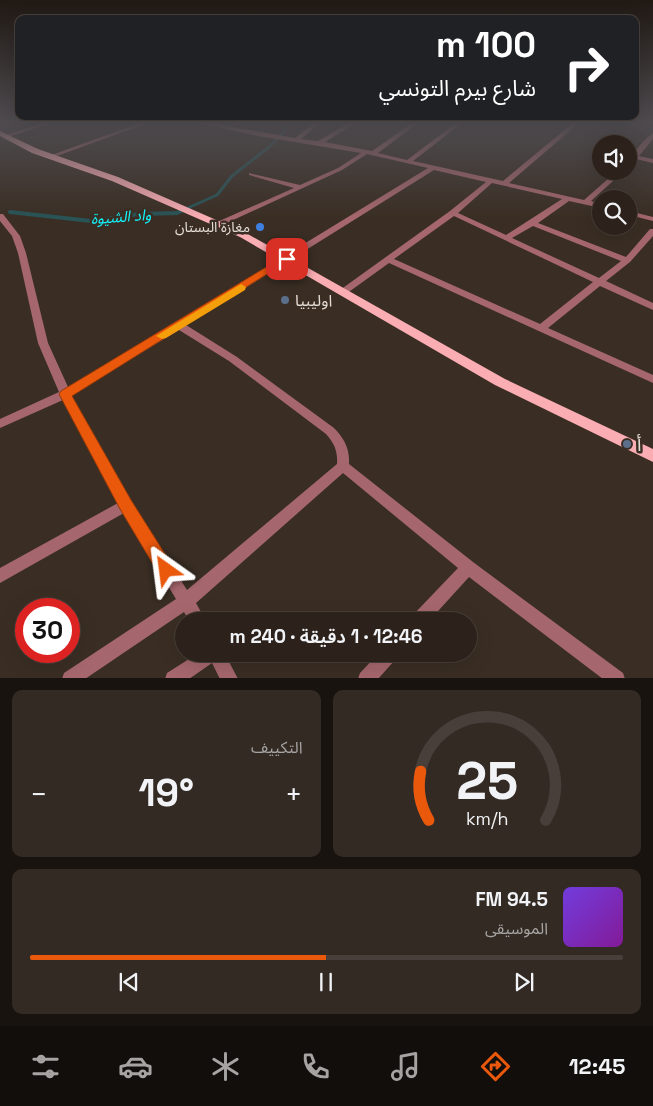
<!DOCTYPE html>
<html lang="ar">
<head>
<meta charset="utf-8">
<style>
  body { margin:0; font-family:"Space Grotesk","Noto Sans Arabic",sans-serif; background:#342a24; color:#f1f3f6; direction:rtl; height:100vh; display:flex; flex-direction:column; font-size:19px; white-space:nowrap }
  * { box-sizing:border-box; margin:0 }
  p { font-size:16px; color:#a6a4a3 }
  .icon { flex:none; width:28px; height:28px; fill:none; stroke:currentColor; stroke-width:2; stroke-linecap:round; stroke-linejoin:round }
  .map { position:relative; height:678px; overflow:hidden; direction:ltr }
  .sheet { display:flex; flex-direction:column; gap:12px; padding:12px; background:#18130f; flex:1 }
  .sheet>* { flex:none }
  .top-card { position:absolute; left:15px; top:15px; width:624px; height:105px; border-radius:10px; box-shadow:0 5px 20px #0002,0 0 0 1px #483f3a; direction:rtl; background:#202124; color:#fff; overflow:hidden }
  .fabs { position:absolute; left:592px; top:135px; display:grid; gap:10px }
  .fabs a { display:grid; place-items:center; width:45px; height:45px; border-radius:50%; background:#2c221b; box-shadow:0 5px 20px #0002,0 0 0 1px #483f3a; font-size:25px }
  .speed { position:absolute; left:15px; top:598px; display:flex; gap:10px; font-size:25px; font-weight:700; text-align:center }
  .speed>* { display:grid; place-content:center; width:65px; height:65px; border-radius:50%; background:#2c221b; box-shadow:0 5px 20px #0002,0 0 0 1px #483f3a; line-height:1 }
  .speed .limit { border:8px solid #d22; background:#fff; color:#111 }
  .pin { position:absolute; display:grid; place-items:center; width:42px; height:42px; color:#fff; margin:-21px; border-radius:10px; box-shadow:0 2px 8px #0006 }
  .me { position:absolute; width:55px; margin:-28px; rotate:329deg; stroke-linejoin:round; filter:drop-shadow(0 0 4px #0008) }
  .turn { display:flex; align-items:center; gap:18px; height:105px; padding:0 20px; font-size:22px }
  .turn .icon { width:65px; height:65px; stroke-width:2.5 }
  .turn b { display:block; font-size:35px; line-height:42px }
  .big { font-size:38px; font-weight:600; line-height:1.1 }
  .sheet .tile { flex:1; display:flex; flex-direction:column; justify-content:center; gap:8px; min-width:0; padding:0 18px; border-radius:10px; background:#342a24 }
  .sheet .dial { align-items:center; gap:0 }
  .dial svg { height:130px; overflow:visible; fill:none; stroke:#483f3a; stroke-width:7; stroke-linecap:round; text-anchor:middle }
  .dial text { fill:#f1f3f6; stroke:none }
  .song { display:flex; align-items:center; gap:15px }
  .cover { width:60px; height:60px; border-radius:8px; background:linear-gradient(135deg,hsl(260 70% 55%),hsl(290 70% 35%)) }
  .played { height:5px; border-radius:2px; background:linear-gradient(90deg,#ea580c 50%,#483f3a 50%) }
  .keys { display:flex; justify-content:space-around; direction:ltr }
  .heat { display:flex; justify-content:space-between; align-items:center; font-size:28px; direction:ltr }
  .sheet .tiles { flex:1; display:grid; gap:12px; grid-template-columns:1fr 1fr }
  .tile:last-child { grid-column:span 2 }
  .trip { position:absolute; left:175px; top:612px; width:302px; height:50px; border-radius:25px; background:#2c221b; box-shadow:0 5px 20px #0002,0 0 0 1px #483f3a; font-weight:600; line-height:50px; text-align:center; direction:rtl }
  .menu { display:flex; height:80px; justify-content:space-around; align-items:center; background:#120e0b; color:#a6a4a3 }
  .menu .icon { width:35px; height:35px }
  .menu .on { color:#ea580c }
  .menu b { font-size:22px; color:#f1f3f6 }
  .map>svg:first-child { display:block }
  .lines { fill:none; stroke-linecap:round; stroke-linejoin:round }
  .stream-far1 { stroke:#295355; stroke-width:3 }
  .stream { stroke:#295355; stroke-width:4 }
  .minor { fill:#a5676d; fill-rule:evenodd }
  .tertiary { fill:#a5676d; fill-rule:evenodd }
  .primary { fill:#faadb3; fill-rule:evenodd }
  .route { fill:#ea580c; stroke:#983908 }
  .slow { fill:#f59e0b }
  .shop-dot { fill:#3f7fe0; stroke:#3a2e24; stroke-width:2 }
  .service-dot { fill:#5c6f8a; stroke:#3a2e24; stroke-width:2 }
  .labels { text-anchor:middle; stroke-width:5; stroke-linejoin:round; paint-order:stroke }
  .far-poi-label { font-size:14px; fill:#e5dcd6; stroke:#3a2e24; text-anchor:end }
  .far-water-label { font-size:15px; font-style:italic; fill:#12f6fd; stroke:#3a2e24 }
  .poi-label { font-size:16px; fill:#e5dcd6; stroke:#3a2e24; text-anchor:start }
  .near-poi-label { font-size:19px; fill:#e5dcd6; stroke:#3a2e24; text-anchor:start }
</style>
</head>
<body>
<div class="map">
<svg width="653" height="679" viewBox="0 0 653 679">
  <rect width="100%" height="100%" fill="#3a2e24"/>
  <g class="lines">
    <!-- stream-far1 -->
    <polyline class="stream-far1" points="181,211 217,195 232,176 269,147 283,133 288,123"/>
    <!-- stream -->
    <polyline class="stream" points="10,212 91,221 140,214 177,213 183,210"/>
    <!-- minor -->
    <g class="minor">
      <polygon points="43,123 51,123 8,137 3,136"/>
      <path d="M199 123H210L295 138 314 123H320L301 139 318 141 349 123H356L325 142 372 151 412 123H418L378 153 407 160 456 123H462L413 161 503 181 573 123H579L509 183 584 200 617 171H624L591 201 601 204V208L569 201 538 223 626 257 650 229H653V236L630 262 606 281 653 303V310L600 286 548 328 653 375V383L389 263 346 294H340L338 292 340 290 450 211 486 182 434 170 186 325 237 357 334 428C344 438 350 449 349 464L473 562 623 673 625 679H603L469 577 429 621H411L413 615 458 568 343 473 196 603 206 621H189L184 612 85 679H62L64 673 176 599 124 513 0 583V568L118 503 63 400 0 428V419L59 392 38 343 18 253 12 236 0 221V214H3L20 236 26 253 48 343 68 387 98 370 428 168 367 154 342 170 220 226 216 224 217 222 294 188 249 175V173L300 185 338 168 361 153 258 136ZM492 183 562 199 506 235 458 213ZM454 216 593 282 540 324 394 259ZM533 226 621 261 599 278 512 238ZM179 330 229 361 326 434C334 443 338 451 337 464L187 590 131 501 71 395Z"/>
      <path d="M653 133V139L639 156 653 159V163L636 159 631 165 629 166C629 156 644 139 653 133Z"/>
      <polygon points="629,211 653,217 653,221 629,215"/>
      <polygon points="197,654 225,654 238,679 220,679 212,663 189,679 165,679 167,673"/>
      <polygon points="378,654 397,654 395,660 378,679 358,679 360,673"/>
    </g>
    <!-- tertiary -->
    <polygon class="tertiary" points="140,123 148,123 54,157 49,156"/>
    <!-- primary -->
    <polygon class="primary" points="0,131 38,149 118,177 246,233 505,379 653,449 653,462 495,385 240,237 112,181 32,153 0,136"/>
  </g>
  <!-- sky -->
  <linearGradient id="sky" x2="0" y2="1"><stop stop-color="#201914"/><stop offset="0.56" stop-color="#4f4c50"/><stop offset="1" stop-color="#4f4c50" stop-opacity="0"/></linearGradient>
  <rect width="653" height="218" fill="url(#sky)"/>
  <!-- route -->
  <polygon class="route" points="283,257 290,257 291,259 72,396 131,500 172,565 174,570 172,576 166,578 160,576 120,509 59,394 61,391"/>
  <!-- slow -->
  <polygon class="slow" points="241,284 246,287 245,290 166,338 162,339 156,336"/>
  <!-- markers -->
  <circle class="shop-dot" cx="260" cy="227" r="5"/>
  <g class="service-dot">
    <circle cx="285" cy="300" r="5"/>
    <circle cx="627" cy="444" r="5"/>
  </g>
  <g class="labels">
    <!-- far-poi labels -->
    <g class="far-poi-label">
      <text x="250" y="232">مغازة البستان</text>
    </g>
    <!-- far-water labels -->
    <g class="far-water-label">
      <text transform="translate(121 217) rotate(-4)" y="5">واد الشيوة</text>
    </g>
    <!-- poi labels -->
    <g class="poi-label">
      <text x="295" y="306">اوليبيا</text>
    </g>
    <!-- near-poi labels -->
    <g class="near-poi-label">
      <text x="637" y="451">أ</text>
    </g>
  </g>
</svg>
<div class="fabs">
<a><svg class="icon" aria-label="sound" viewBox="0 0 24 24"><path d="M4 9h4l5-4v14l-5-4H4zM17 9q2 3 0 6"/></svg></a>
<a><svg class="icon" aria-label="search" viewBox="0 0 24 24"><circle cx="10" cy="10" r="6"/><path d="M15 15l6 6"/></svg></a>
</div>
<div class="speed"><div class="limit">30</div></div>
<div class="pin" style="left:287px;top:259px;background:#d93025"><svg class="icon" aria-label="arrive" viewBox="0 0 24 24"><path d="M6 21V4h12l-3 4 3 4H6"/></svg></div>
<svg class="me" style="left:166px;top:570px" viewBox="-20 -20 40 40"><path d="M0-17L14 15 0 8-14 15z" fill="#ea580c" stroke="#fff" stroke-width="4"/></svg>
<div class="trip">12:46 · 1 دقيقة · 240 m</div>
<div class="top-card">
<div class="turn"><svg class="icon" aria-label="right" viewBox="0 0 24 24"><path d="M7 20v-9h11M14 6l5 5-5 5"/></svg><div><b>100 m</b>شارع بيرم التونسي</div></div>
</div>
</div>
<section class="sheet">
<div class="tiles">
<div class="tile dial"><svg viewBox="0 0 100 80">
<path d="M14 69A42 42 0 1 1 86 69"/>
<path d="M14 69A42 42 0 0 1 9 39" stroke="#ea580c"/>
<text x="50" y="56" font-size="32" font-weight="700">25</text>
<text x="50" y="72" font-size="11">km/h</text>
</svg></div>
<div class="tile"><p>التكييف</p>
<div class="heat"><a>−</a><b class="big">19°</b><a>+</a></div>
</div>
<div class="tile">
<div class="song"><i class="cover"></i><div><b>94.5 FM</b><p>الموسيقى</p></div></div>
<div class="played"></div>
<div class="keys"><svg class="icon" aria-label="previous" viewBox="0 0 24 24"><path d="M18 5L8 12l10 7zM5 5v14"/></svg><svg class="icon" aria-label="pause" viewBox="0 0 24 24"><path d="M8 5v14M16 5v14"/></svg><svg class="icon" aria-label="next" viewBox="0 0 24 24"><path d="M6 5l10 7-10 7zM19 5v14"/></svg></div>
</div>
</div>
</section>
<nav class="menu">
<b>12:45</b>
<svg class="icon on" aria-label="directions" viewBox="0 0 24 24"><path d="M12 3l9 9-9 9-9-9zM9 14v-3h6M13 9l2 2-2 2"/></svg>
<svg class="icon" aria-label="music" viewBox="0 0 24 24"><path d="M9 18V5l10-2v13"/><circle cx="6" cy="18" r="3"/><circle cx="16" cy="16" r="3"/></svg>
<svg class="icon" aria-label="phone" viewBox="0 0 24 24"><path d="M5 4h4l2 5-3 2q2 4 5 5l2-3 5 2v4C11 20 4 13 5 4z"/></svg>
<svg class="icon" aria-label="climate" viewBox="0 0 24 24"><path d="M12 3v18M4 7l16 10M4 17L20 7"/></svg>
<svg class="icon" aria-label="car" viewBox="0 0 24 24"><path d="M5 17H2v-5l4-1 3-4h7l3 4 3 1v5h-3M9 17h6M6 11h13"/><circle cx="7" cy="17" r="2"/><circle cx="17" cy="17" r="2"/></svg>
<svg class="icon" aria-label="filters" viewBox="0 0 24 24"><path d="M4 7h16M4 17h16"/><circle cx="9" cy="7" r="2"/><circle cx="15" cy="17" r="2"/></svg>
</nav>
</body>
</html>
